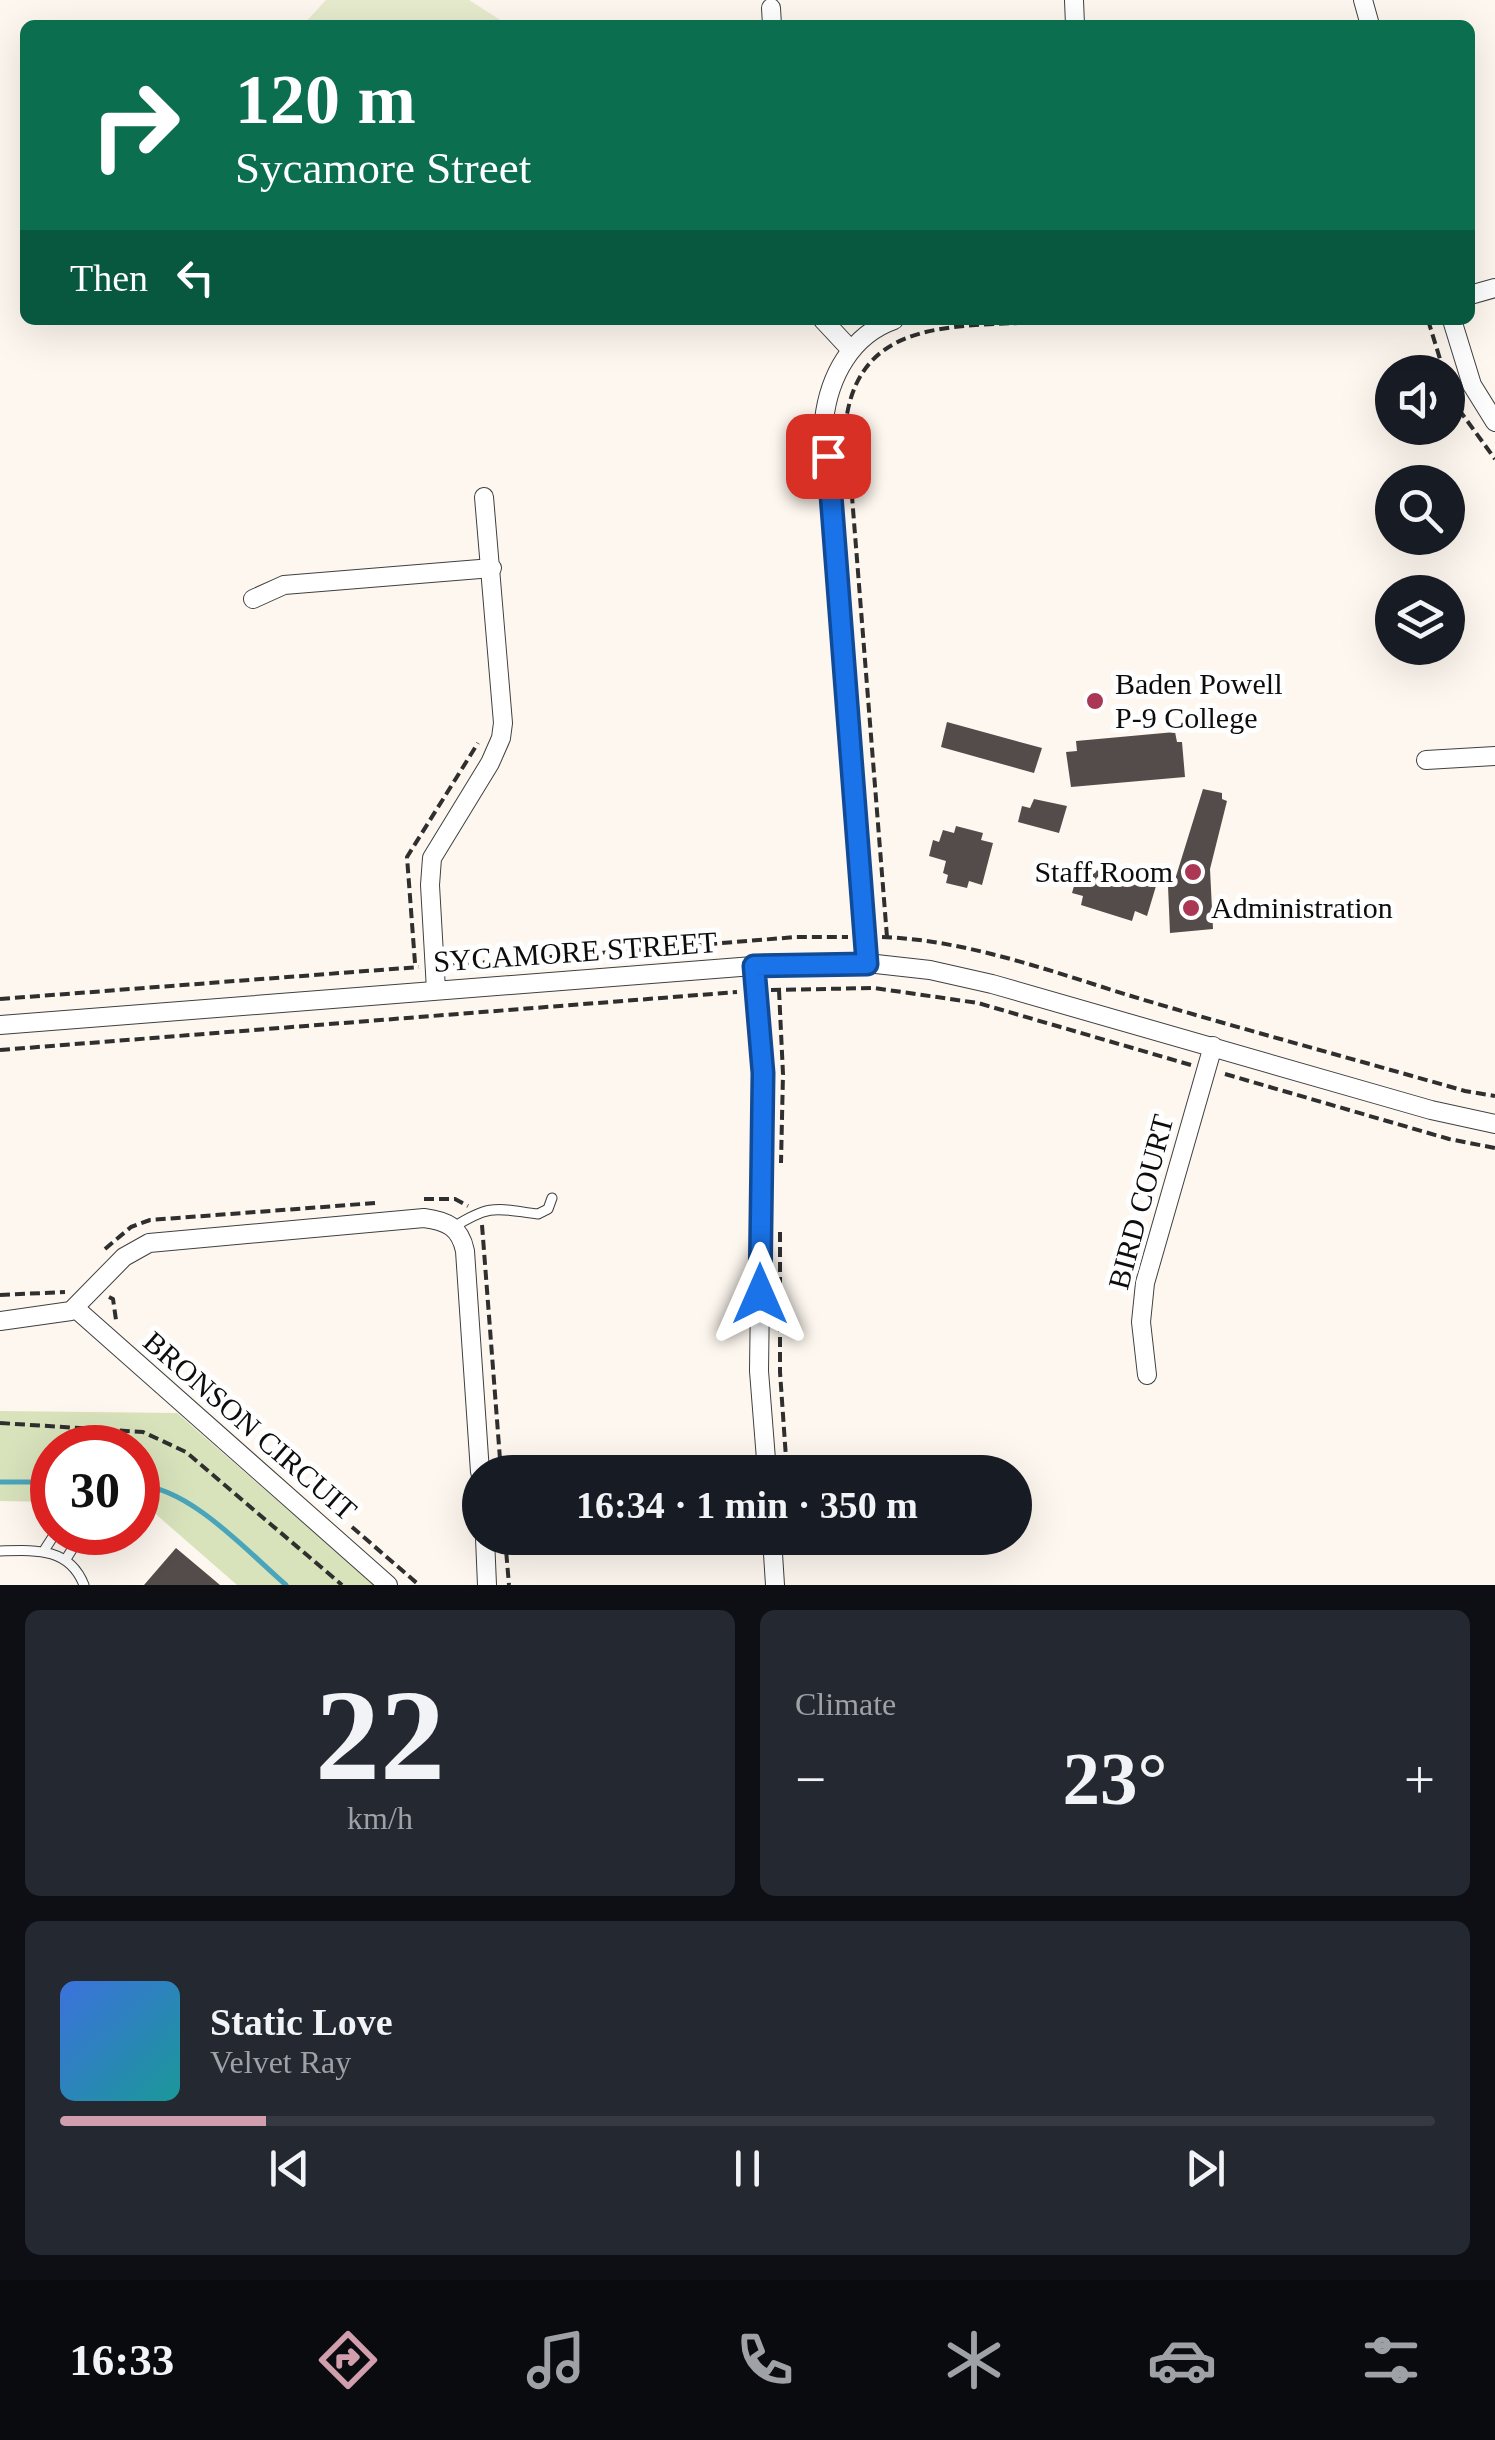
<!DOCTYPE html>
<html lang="en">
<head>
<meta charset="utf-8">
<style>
  body { margin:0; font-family:Georgia,serif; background:#242831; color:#f1f3f6; height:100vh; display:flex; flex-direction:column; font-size:38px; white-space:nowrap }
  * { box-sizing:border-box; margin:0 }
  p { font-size:32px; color:#9ea1a6 }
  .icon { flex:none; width:55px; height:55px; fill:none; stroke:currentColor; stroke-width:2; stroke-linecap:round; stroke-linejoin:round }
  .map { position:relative; height:1585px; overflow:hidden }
  .drawer { display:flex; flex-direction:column; gap:25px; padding:25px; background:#0d0f14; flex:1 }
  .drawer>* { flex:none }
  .hud { position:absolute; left:20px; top:20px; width:1455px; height:305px; border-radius:15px; box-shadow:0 10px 40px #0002; background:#0b6e4f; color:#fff; overflow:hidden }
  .controls { position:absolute; left:1375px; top:355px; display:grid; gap:20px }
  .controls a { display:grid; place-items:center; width:90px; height:90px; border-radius:50%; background:#171b24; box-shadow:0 10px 40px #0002; font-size:50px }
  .speed { position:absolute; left:30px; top:1425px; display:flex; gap:20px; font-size:50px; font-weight:700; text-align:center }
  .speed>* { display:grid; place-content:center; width:130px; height:130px; border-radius:50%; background:#171b24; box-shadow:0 10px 40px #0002; line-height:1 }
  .speed .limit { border:15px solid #d22; background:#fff; color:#111 }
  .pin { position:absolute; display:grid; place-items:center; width:85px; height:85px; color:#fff; margin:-42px; border-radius:20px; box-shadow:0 5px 15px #0006 }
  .me { position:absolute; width:110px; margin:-55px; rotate:0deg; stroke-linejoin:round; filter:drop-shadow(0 0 8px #0008) }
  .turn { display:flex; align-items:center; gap:35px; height:210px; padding:0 50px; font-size:45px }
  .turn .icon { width:130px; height:130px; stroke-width:2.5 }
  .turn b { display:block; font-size:70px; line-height:85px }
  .then { display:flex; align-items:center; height:95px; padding:0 50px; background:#0003; gap:20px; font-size:38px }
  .big { font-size:75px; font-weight:700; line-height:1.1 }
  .drawer .widget { flex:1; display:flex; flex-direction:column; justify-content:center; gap:15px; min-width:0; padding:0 35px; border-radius:15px; background:#242831 }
  .drawer .dial { align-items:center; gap:0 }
  .dial b { font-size:130px; line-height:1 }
  .song { display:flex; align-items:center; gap:30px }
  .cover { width:120px; height:120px; border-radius:15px; background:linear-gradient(135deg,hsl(220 70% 55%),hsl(180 70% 35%)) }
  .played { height:10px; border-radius:5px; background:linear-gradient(90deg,#d19ead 15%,#363941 15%) }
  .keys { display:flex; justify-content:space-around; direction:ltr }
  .heat { display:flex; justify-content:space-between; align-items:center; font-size:55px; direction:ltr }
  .drawer .tiles { flex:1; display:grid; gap:25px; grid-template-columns:1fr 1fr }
  .widget:last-child { grid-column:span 2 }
  .trip { position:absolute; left:462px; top:1455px; width:570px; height:100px; border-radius:50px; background:#171b24; box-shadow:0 10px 40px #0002; font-weight:700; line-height:100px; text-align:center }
  .dock { display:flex; height:160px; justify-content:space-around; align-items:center; background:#090b0e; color:#9ea1a6 }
  .dock .icon { width:70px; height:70px }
  .dock .selected { color:#d19ead }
  .dock b { font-size:45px; color:#f1f3f6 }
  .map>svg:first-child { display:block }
  .green { fill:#d8e3bc }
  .pitch { fill:#e7ebcd }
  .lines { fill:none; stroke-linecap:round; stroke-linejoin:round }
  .stream { stroke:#4aa5bb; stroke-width:5 }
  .building { fill:#544c4a }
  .lane-casing { stroke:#404040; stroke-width:11 }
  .street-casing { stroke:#404040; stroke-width:20 }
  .path { stroke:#2f2f2f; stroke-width:4; stroke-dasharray:10 5; stroke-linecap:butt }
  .lane { stroke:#fff; stroke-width:9 }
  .street { stroke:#fff; stroke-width:18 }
  .route-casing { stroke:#114b97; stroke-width:25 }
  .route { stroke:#1a73e8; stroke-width:18 }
  .poi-dot { fill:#aa3754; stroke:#fff; stroke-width:4 }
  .labels { text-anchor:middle; stroke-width:10; stroke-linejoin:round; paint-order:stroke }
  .poi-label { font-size:30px; fill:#0d0d0d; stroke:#fff; text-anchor:start }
  .street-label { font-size:30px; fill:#0d0d0d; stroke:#fff }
</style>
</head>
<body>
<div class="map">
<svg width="1495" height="1585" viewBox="0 0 1495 1585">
  <rect width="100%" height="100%" fill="#fdf7ef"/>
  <!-- green -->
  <polygon class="green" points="0,1411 177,1413 374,1585 237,1585 143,1503 138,1503 138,1448 52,1448 52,1502 0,1501"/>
  <!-- pitch -->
  <polygon class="pitch" points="326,0 469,0 508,25 303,25"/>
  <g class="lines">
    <!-- stream -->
    <g class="stream">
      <polyline points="0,1482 52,1482"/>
      <path d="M138 1485C190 1488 247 1551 286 1585"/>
    </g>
  </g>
  <!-- building -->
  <g class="building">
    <polygon points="947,722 1042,748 1034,773 941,747"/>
    <polygon points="1175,732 1177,742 1182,742 1185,777 1071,787 1066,752 1077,751 1076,741"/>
    <polygon points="1203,789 1222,793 1222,799 1227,801 1210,869 1213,929 1170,933 1168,886 1173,886"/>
    <polygon points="1034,799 1067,806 1059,833 1018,822 1022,806 1030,808"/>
    <polygon points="956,826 983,833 981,840 993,843 982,885 969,881 967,888 946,883 948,875 943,873 946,861 929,856 933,840 939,842 943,830 954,833"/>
    <polygon points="1080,866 1156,886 1147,916 1135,911 1132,921 1081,905 1083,896 1072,893"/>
    <polygon points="176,1548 220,1585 144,1585"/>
  </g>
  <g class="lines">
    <!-- lane casing -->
    <g class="lane-casing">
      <g id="lane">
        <path d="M454 1227C491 1203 498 1209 538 1214L548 1209 552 1198"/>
        <polyline points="45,1549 56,1532"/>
        <path d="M0 1551C35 1550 69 1547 84 1585"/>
        <polyline points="66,1559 83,1532"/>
      </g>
    </g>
    <!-- street casing -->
    <g class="street-casing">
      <g id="street">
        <polyline points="1074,0 1075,25"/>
        <polyline points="1363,0 1370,25"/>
        <polyline points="771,8 772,25"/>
        <polyline points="1470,295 1495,288"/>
        <polyline points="823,320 851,350"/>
        <polyline points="1452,320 1472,385 1495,422"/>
        <polyline points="253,599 284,585 492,568"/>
        <polyline points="1426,760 1495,756"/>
        <path d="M867 963 824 420C829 377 851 335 894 320"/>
        <polyline points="753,966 763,1073 759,1371 767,1472"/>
        <polyline points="436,990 430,885 432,858 490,763 501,738 503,723 484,497"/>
        <polyline points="0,1025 753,966 867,963 930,970 992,984 1431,1110 1495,1124"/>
        <polyline points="75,1308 388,1585"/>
        <path d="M0 1321 71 1311 124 1257 149 1243 424 1218C447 1221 460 1227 465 1251L480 1472"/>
        <polyline points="1147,1375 1141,1322 1145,1283 1213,1046"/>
        <polyline points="485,1538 487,1585"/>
        <polyline points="772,1538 775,1585"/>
      </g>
    </g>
    <!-- path -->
    <g class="path">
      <polyline points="1428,320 1444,372"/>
      <polyline points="1448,381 1460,411 1495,459"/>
      <path d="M882 937C970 940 1058 974 1141 999 1249 1031 1357 1060 1465 1091L1495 1096"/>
      <path d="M887 937 846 421C861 308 974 330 1059 320"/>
      <polyline points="415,963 407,857 478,743"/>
      <polyline points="453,965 796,937 848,937"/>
      <polyline points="771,990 874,988 978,1003 1191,1065"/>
      <polyline points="779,990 783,1074 781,1163"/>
      <polyline points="0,999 419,967"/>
      <polyline points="0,1050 737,992"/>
      <polyline points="1225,1074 1449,1139 1495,1148"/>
      <polyline points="424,1199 455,1199 468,1206"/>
      <polyline points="482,1225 501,1472"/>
      <polyline points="780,1232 780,1372 787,1472"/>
      <polyline points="105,1249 131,1227 150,1220 375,1203"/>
      <polyline points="0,1295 65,1292"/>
      <polyline points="109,1297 113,1299 116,1320"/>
      <polyline points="0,1423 143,1432 186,1452 342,1585"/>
      <polyline points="352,1527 419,1585"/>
      <polyline points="505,1538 509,1585"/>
    </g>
    <!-- lane -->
    <use href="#lane" class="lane"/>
    <!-- street -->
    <use href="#street" class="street"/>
  </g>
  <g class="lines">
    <!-- route casing -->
    <g class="route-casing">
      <polyline id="route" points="760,1294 763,1073 754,966 867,964 828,456"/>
    </g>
    <!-- route -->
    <use href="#route" class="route"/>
  </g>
  <!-- markers -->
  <g class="poi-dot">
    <circle cx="1095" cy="701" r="10"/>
    <circle cx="1193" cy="872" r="10"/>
    <circle cx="1191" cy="908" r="10"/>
  </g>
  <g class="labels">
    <!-- poi labels -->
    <g class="poi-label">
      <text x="1115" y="694">Baden Powell<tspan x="1115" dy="34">P-9 College</tspan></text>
      <text x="1173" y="882" text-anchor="end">Staff Room</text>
      <text x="1211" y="918">Administration</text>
    </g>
    <!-- street labels -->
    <g class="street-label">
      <text transform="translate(575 952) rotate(-4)" y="10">SYCAMORE STREET</text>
      <text transform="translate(1141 1202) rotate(-75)" y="10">BIRD COURT</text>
      <text transform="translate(250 1426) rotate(41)" y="10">BRONSON CIRCUIT</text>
    </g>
  </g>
</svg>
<div class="controls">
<a><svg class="icon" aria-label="sound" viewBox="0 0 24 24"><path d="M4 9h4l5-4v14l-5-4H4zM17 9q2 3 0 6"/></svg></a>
<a><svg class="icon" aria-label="search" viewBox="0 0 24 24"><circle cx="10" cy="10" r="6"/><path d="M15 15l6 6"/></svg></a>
<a><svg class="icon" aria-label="layers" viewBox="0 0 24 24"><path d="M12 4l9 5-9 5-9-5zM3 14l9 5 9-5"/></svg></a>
</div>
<div class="speed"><div class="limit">30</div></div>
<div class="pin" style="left:828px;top:456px;background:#d93025"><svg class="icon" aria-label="arrive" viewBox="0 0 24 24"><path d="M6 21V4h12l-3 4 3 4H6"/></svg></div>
<svg class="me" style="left:760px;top:1294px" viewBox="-20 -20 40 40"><path d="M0-17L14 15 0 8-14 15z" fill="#1a73e8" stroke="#fff" stroke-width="4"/></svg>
<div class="trip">16:34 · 1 min · 350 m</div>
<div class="hud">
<div class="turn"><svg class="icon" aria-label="right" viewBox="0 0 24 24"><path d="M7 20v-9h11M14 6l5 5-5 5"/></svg><div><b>120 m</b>Sycamore Street</div></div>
<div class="then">Then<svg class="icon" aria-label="left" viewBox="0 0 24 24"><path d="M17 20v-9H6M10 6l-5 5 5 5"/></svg></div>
</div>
</div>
<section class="drawer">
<div class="tiles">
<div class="widget dial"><b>22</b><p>km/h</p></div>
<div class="widget"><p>Climate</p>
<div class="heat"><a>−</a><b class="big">23°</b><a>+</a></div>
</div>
<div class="widget">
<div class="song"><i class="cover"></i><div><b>Static Love</b><p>Velvet Ray</p></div></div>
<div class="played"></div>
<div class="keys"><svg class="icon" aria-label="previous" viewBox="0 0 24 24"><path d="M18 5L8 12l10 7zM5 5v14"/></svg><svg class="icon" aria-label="pause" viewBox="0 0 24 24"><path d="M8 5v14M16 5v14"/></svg><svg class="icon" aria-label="next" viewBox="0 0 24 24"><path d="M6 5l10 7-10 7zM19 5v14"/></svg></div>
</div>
</div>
</section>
<nav class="dock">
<b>16:33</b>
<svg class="icon selected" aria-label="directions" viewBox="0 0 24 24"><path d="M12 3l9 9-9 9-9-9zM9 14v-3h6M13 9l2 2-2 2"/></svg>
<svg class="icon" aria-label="music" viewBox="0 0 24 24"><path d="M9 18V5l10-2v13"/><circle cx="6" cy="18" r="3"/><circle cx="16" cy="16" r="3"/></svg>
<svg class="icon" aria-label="phone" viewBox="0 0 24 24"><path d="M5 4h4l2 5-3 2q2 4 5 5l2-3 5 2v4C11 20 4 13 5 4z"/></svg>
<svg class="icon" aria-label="climate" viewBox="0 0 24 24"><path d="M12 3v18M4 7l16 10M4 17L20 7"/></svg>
<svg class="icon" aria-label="car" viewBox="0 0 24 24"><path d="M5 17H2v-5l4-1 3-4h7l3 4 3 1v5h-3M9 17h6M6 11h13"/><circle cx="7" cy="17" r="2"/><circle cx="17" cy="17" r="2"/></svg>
<svg class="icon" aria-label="filters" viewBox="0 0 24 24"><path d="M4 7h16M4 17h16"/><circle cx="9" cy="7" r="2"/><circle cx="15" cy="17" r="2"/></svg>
</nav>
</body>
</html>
